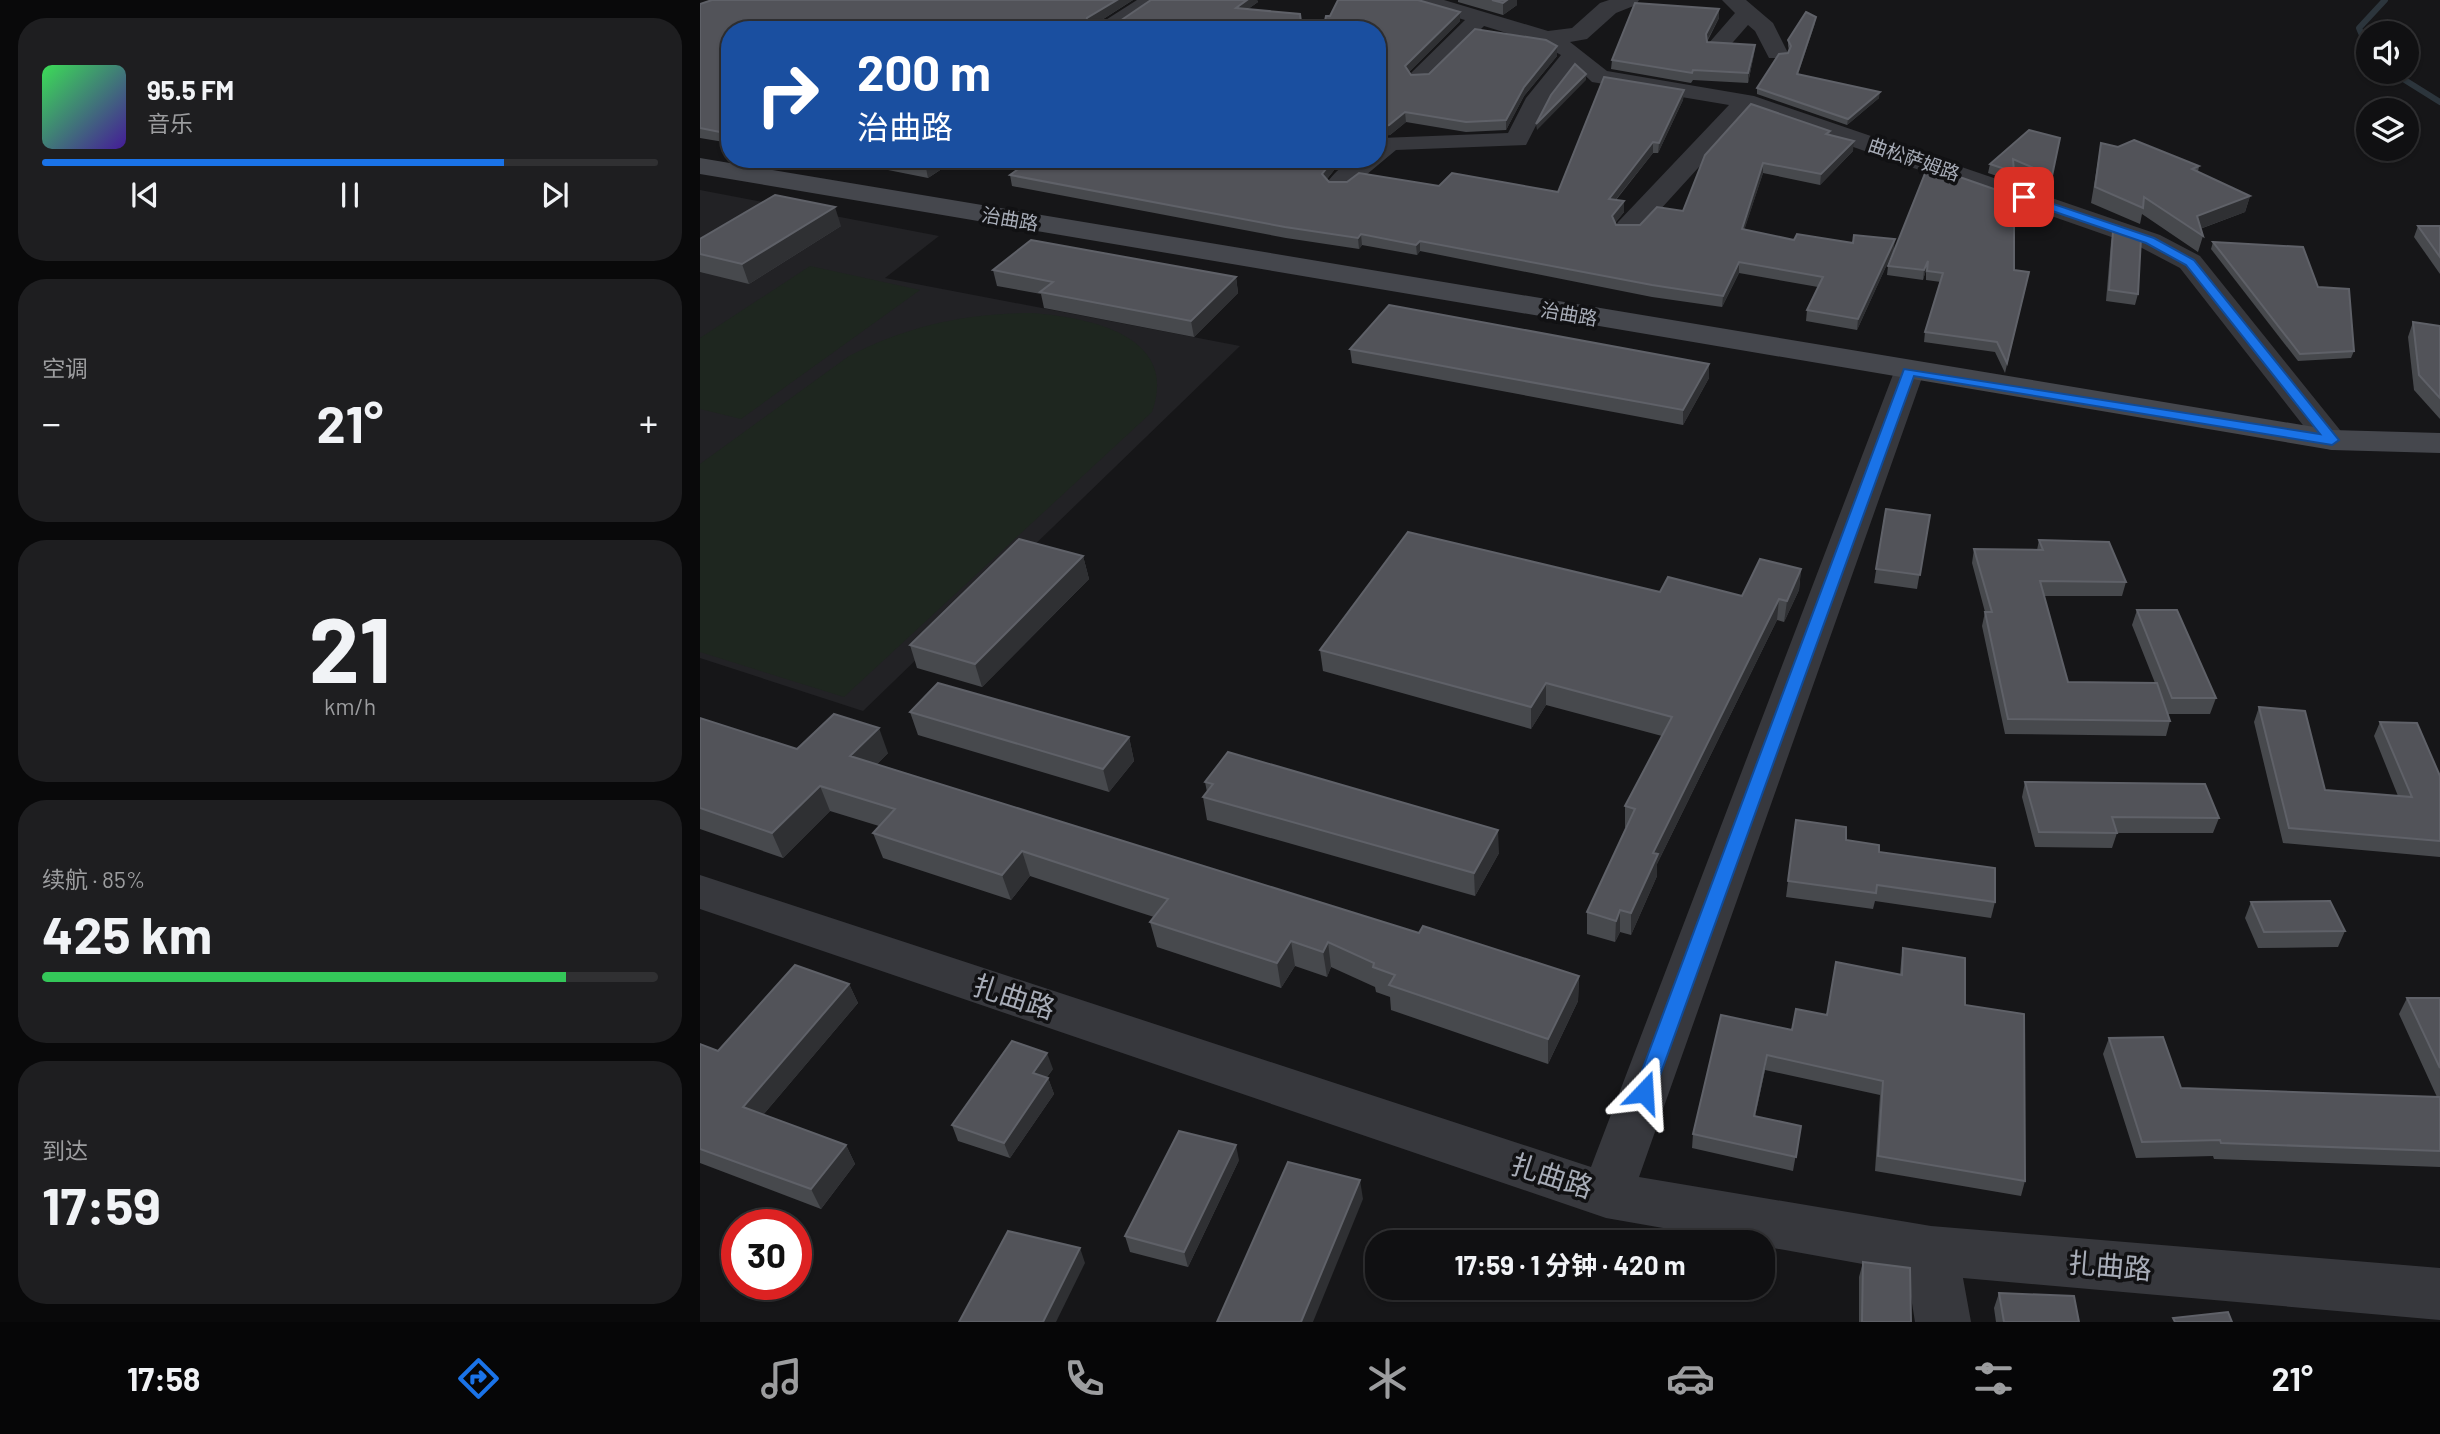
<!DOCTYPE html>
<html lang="zh">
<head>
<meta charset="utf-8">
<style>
  body { margin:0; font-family:Barlow,"Noto Sans SC",sans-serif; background:#1e1e20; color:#f1f3f6; height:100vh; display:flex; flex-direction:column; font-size:26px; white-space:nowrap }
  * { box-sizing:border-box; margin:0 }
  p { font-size:23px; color:#9c9d9f }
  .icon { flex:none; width:38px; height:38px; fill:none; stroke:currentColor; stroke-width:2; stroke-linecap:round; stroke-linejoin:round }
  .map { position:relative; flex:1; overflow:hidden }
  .drawer { display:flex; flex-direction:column; gap:18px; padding:18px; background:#09090a; width:700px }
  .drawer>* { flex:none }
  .guide { position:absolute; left:21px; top:21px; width:665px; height:147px; border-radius:28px; box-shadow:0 2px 5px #0004,0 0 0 2px #303032; background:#1a4fa0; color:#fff; overflow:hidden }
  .controls { position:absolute; left:1656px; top:21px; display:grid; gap:14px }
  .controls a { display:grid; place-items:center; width:63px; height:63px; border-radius:50%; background:#101012; box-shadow:0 2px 5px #0004,0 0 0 2px #303032; font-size:35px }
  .speed { position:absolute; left:21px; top:1209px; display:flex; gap:14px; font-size:35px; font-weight:700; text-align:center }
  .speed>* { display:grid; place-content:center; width:91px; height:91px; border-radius:50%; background:#101012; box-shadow:0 2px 5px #0004,0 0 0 2px #303032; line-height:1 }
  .speed .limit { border:10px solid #d22; background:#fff; color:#111 }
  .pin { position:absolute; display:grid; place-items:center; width:60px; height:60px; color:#fff; margin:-30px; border-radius:14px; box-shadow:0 4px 10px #0006 }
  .me { position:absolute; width:77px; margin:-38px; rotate:20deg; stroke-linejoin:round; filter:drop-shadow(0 0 5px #0008) }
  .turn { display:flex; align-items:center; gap:24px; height:147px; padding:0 21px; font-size:32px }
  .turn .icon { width:91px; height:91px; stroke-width:2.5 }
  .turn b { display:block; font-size:49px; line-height:60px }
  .big { font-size:52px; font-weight:700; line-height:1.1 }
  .drawer .card { flex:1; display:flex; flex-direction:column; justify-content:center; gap:10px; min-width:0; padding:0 24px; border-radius:28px; background:#1e1e20 }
  .drawer .dial { align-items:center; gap:0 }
  .dial b { font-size:91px; line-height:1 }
  .song { display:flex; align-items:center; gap:21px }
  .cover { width:84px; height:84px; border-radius:10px; background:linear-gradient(135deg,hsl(130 70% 55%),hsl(260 70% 35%)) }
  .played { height:7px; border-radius:4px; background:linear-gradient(90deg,#1a73e8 75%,#303032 75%) }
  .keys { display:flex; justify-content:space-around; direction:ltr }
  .heat { display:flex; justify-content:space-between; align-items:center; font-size:38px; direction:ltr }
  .charge { height:10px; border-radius:5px; background:linear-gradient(90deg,#34c759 85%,#303032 0) }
  .trip { position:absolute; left:665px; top:1230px; width:410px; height:70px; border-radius:28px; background:#101012; box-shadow:0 2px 5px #0004,0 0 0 2px #303032; font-weight:700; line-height:70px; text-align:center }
  .dock { display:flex; height:112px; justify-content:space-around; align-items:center; background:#060607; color:#9c9d9f }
  .dock .icon { width:49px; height:49px }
  .dock .current { color:#1a73e8 }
  .dock b { font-size:32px; color:#f1f3f6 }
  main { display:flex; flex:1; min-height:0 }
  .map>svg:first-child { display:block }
  .built { fill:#222225 }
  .green { fill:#1e261f }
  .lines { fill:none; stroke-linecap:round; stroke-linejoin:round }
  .stream { stroke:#2c353c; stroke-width:6 }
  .minor { fill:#37383d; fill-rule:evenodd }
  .secondary { fill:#45474d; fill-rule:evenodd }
  .wall { fill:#47494d }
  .shaded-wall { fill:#2f3033 }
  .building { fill:#525359; stroke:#5f6168; stroke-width:2 }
  .route { fill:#1a73e8; stroke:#114b97; stroke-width:2 }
  .labels { text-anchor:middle; stroke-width:7; stroke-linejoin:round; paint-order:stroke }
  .far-street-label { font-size:19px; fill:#a8adb8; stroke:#111113 }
  .near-street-label { font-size:28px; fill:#a8adb8; stroke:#111113 }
</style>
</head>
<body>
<main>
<section class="drawer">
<div class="card">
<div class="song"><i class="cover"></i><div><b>95.5 FM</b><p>音乐</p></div></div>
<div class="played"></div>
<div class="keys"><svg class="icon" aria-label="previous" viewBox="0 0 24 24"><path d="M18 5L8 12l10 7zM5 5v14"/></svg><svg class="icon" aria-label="pause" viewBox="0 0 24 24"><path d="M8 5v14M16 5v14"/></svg><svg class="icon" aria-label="next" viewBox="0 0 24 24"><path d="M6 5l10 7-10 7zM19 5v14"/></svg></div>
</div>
<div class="card"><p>空调</p>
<div class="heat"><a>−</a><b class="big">21°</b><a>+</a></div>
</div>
<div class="card dial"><b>21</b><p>km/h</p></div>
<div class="card"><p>续航 · 85%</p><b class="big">425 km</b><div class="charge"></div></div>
<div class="card"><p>到达</p><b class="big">17:59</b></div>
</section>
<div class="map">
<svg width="1740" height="1322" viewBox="0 0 1740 1322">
  <rect width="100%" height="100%" fill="#161618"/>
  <!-- built -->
  <polygon class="built" points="0,190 239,236 185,278 540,346 163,711 0,658"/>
  <!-- green -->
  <g class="green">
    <polygon points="110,266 220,290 41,419 0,409 0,338"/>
    <path d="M331 313C386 317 480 334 452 412L144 697 0 652V464L149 356C207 326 266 313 331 313Z"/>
  </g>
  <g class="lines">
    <!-- stream -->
    <g class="stream">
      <polyline points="1668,49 1659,28 1685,0"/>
      <polyline points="1692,72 1740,102"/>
    </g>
    <!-- minor -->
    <g class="minor">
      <polygon points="437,0 463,0 417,30 390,30"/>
      <path d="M710 0H744L848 31 872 28 900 3 909 0H939L936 5 916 13 887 39 870 42 907 71 1054 96 1460 235 1500 256 1648 440 1644 447 1632 450 1620 447 1480 268 1440 247 1050 111 938 234H918L914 228 918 222 1029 105 892 82 875 66 849 100 826 145 696 150 648 190H630L626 184C641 163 653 159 677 159V141L681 138 808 133 826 98 861 55 839 43 784 26 728 82H712L708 77 712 72 765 20 713 5Z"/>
      <polygon points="1022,0 1046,0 1073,23 1088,53 1085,58 1069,58 1055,31 1048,25 1027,49 1011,49 1008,44 1035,13"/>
      <polygon points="1209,363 1220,365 1224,372 939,1177 1231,1226 1740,1268 1740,1320 1263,1278 1271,1322 1215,1322 1207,1272 1062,1246 1062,1242 1043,1242 906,1218 0,909 0,875 891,1167 1194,372 1198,365"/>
    </g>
    <!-- secondary -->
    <polygon class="secondary" points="0,158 1632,430 1740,433 1740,453 1632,450 0,174"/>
  </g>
  <!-- wall -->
  <g class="wall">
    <polygon points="433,0 397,23 417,23 451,0 557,0 558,2 548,9 602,30 30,30 30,143 0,138 0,4"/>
    <polygon points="758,0 817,0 817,5 803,15 758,2"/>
    <polygon points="1019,9 1019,18 1007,42 1055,45 1054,54 1048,83 993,80 991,83 911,69 912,60"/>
    <polygon points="760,12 760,21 709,72 711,75 729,74 857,56 824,96 806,130 766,132 706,122 690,135 677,30"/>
    <polygon points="1115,23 1098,74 1179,98 1147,125 1057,94 1057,88 1088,53 1089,50 1088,46 1088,40"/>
    <polygon points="984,90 983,100 958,153 953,153 916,200 924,201 924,212 915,223 916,225 940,225 983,211 1005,155 1130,131 1129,135 1153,151 1120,185 1063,173 1044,230 1094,240 1194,249 1157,330 1106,321 1107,310 1118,287 1039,273 1022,307 952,297 720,251 717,255 662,245 659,249 586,238 312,186 310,175 332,159 655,159 647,161 635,169 627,179 629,182 739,186 858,192"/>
    <polygon points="1360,138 1350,185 1314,169 1312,181 1288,173 1290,164"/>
    <polygon points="1401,143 1499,166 1498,172 1550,196 1545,212 1500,229 1503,236 1498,252 1442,214 1440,224 1391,203"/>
    <polygon points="133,159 257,159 228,178"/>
    <polygon points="141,226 49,284 0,272 0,239"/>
    <polygon points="1718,226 1740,226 1740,274 1714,237"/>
    <polygon points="1413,231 1438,294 1435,305 1406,301 1411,242"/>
    <polygon points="1513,242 1618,287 1654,351 1651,358 1598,361 1511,249"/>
    <polygon points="1188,266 1314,270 1327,282 1305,373 1295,352 1224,342 1225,332 1241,282 1226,280 1226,270 1223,280 1187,275"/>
    <polygon points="293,270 536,277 538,293 494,337 344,308 341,294 297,286"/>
    <polygon points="1713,322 1740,326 1740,419 1714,390 1708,337"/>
    <polygon points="650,349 1009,378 983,425 652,363"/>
    <polygon points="1186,509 1230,515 1217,589 1174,583"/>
    <polygon points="1339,540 1426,582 1422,596 1344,596 1368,682 1455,683 1432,625 1437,610 1516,698 1510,714 1468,714 1470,721 1466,736 1305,734 1282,626 1285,612 1272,563 1274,549 1337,550"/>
    <polygon points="383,556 389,579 282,687 217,668 210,645"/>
    <polygon points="1101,569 1099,590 1084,622 1077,620 957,864 957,876 931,935 920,932 915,942 887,934 887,912 926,828 925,827 925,806 962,736 846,705 831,729 623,671 620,650 960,592 1042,596"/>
    <polygon points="1559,707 1625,790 1698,796 1674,736 1680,722 1740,776 1740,857 1583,843 1554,722"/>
    <polygon points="210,712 429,737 434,761 409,792 218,735"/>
    <polygon points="0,718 97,749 188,753 177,764 719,933 879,976 878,1001 848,1064 691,1010 690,997 676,992 675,987 631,967 627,977 595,966 581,988 457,947 450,922 454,917 426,908 330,876 311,900 183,858 173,833 179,826 130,811 83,858 0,829"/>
    <polygon points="505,782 799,853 775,896 507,820 503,797 507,792"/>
    <polygon points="1325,782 1519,818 1513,833 1417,833 1412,848 1335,847 1322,797"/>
    <polygon points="1096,820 1146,840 1179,852 1295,902 1291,918 1175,901 1173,909 1086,897"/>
    <polygon points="1551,902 1645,931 1638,947 1558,948 1545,918"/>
    <polygon points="1203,948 1265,1005 1325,1181 1321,1196 1175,1171 1180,1095 1065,1070 1055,1116 1101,1126 1093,1171 992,1148 993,1134 1021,1015 1092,1030 1127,1015 1200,974 1201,963"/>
    <polygon points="149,984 158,1003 63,1115 146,1145 155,1164 121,1209 0,1163 0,1044 18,1051"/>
    <polygon points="1707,998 1740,998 1740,1167 1514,1159 1513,1156 1436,1158 1403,1054 1409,1038 1481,1088 1737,1097 1699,1014"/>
    <polygon points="353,1069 347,1077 348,1078 354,1094 310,1158 258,1141 252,1125"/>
    <polygon points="539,1160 488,1267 430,1252 425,1236"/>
    <polygon points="1163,1262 1211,1322 1159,1322 1159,1277"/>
    <polygon points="1299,1293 1379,1322 1296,1322 1294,1308"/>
  </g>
  <!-- shaded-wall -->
  <g class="shaded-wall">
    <polygon points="417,0 433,0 389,28 386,22 387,18"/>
    <polygon points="547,0 557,0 558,2 537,17 536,8"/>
    <polygon points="807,0 817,0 817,5 803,15 803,3"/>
    <polygon points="1019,9 1019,18 1005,44 1006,34"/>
    <polygon points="760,12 760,21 706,75 705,66"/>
    <polygon points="1116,17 1115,23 1096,80 1097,74"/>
    <polygon points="1055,45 1054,54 1048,83 1048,73"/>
    <polygon points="857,46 857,56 824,96 806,130 806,120 824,87"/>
    <polygon points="886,74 886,80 837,130 836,124"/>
    <polygon points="984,90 983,100 958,153 959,143"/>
    <polygon points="1180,92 1179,98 1147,125 1148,119"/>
    <polygon points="705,112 706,122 690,135 677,138 677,128"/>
    <polygon points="1154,141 1153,151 1120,185 1121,174"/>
    <polygon points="953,142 953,153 908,209 909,199"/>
    <polygon points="239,159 257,159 228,178 226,168"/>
    <polygon points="634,159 655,159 647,161 635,169 623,184 622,174"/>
    <polygon points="1063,163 1063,173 1041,240 1042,229"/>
    <polygon points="1550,196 1545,212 1494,231 1497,216"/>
    <polygon points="924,201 924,212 912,227 912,216"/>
    <polygon points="135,207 141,226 49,284 42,264"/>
    <polygon points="661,234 662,245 659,249 658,238"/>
    <polygon points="1195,239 1194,249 1157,330 1158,319"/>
    <polygon points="720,241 720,251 717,255 716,245"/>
    <polygon points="1228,261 1226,270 1223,280 1224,270"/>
    <polygon points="1039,262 1039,273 1022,307 1023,296"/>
    <polygon points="536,277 538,293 494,337 491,321"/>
    <polygon points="1009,364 1009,378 983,425 983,410"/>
    <polygon points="383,556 389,579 282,687 275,664"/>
    <polygon points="1101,569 1099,590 1084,622 1087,601"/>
    <polygon points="1079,599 1077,620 957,864 957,876 931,935 931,913 953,853"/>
    <polygon points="846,683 846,705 831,729 831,707"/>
    <polygon points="179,728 188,753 160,781 150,756"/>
    <polygon points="429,737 434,761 409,792 403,769"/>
    <polygon points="120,786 130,811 83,858 72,833"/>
    <polygon points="798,830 799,853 775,896 774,873"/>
    <polygon points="322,851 330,876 311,900 302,875"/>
    <polygon points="920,910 920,932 915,942 916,921"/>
    <polygon points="591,941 595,966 581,988 577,963"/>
    <polygon points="628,942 631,967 627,977 623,952"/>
    <polygon points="879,976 878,1001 848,1064 848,1039"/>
    <polygon points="149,984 158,1003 53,1127 43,1107"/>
    <polygon points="347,1053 353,1069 338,1089 333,1073"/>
    <polygon points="1067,1055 1065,1070 1052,1131 1054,1116"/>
    <polygon points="348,1078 354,1094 310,1158 304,1143"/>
    <polygon points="146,1145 155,1164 121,1209 111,1189"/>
    <polygon points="536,1145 539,1160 488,1267 484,1252"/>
    <polygon points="660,1180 663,1199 613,1322 601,1322"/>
    <polygon points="380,1248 385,1263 356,1322 343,1322"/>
  </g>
  <!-- building -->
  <g class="building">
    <polygon points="12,0 417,0 387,18 386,22 417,23 451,0 547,0 536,8 600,14 602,30 30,30 30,134 0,128 0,4"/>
    <polygon points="638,0 718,0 760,12 705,66 711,75 729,74 775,29 846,40 857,46 824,87 806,120 766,122 705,112 689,125 677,128 677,30 623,30 626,16 630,16"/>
    <polygon points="792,0 807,0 803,3"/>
    <polygon points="935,3 1019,9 1006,34 1007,42 1055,45 1048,73 993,70 992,73 912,60"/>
    <polygon points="1106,12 1116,17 1097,74 1180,92 1148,119 1057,88 1079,54 1088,53 1091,46 1088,40"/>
    <polygon points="875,64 886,74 836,124 851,95"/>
    <polygon points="904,77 984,90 959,143 953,142 909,199 924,201 912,216 916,225 940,225 957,207 983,211 1005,155 1051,104 1130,131 1126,134 1154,141 1121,174 1063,163 1042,229 1094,240 1097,234 1153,243 1154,235 1195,239 1158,319 1107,310 1123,277 1039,262 1023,296 952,285 720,241 716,245 661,234 658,238 585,227 310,175 332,159 634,159 622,174 629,182 647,182 659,173 739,186 752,173 858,192"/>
    <polygon points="1329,130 1360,138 1352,176 1313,159 1314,172 1290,164"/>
    <polygon points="1434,140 1499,166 1492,169 1550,196 1497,216 1503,236 1444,197 1443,208 1395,187 1401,143 1418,147"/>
    <polygon points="182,159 239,159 226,168"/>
    <polygon points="1228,166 1314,196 1314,270 1329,272 1307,363 1297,342 1225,332 1243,273 1227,271 1228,261 1224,270 1188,266"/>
    <polygon points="75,195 135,207 42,264 0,254 0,239"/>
    <polygon points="1718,226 1740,226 1740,257"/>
    <polygon points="1413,231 1441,238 1438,294 1409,290"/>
    <polygon points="331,240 536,277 491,321 340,292 353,282 293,270"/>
    <polygon points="1513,242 1603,247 1618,287 1649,289 1654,351 1600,354"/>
    <polygon points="689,305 1009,364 983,410 650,349"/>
    <polygon points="1713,322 1740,326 1740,398 1719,375"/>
    <polygon points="1186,509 1230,515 1220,575 1176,569"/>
    <polygon points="708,532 960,592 968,577 1042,596 1060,559 1101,569 1087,601 1079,599 953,853 958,854 931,913 920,910 916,921 887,912 935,809 925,806 972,717 846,683 831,707 620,650"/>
    <polygon points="319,539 383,556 275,664 210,645"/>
    <polygon points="1339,540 1409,542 1426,582 1340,581 1368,682 1457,683 1470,721 1308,719 1285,612 1292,612 1274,549 1343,550"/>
    <polygon points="1437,610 1477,610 1516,698 1472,698"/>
    <polygon points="238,683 429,737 403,769 210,712"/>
    <polygon points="1559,707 1605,711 1625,790 1712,797 1680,722 1717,723 1740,776 1740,841 1589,828"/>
    <polygon points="134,714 179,728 150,756 719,933 723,926 879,976 848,1039 689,985 695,975 673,967 674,963 628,942 623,952 591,941 577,963 450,922 468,899 419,883 322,851 302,875 173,833 195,809 120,786 72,833 0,808 0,718 97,749"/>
    <polygon points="528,752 798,830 774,873 503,797 513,784 505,782"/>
    <polygon points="1325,782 1505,784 1519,818 1412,817 1417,833 1339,832"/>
    <polygon points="1096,820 1146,827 1146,840 1179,845 1179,852 1295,868 1295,902 1177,885 1176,893 1088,881"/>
    <polygon points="1630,901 1645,931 1564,932 1551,902"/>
    <polygon points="1203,948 1265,958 1265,1005 1324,1014 1325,1181 1178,1156 1183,1081 1067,1055 1054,1116 1101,1126 1096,1157 993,1134 1021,1015 1092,1030 1096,1009 1127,1015 1136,962 1202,975"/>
    <polygon points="95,965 149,984 43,1107 146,1145 111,1189 0,1149 0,1044 18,1051"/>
    <polygon points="1707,998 1740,998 1740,1068"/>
    <polygon points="1463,1037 1481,1088 1740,1097 1740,1151 1521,1143 1520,1140 1442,1142 1409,1038"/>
    <polygon points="312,1041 347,1053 333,1073 348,1078 304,1143 252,1125"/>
    <polygon points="479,1131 536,1145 484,1252 425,1236"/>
    <polygon points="588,1162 660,1180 601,1322 517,1322"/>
    <polygon points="308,1231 380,1248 343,1322 259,1322"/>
    <polygon points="1163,1262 1210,1268 1211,1322 1162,1322"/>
    <polygon points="1299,1293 1374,1296 1379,1322 1304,1322"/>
    <polygon points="1528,1312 1532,1322 1475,1322 1473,1318"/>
  </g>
  <!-- route -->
  <polygon class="route" points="1324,194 1454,238 1494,260 1639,440 1632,445 1214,376 954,1092 951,1098 944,1100 937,1098 934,1092 1204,369 1620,434 1486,265 1446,243 1320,200 1318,197"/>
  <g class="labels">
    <!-- far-street labels -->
    <g class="far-street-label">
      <text transform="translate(1214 159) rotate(19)" y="7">曲松萨姆路</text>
      <text transform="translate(310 219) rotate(10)" y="7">治曲路</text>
      <text transform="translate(869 314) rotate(10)" y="7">治曲路</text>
    </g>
    <!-- near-street labels -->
    <g class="near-street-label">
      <text transform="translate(314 997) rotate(18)" y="10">扎曲路</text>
      <text transform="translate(852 1176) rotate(18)" y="10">扎曲路</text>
      <text transform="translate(1410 1266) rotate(5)" y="10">扎曲路</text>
    </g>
  </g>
</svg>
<div class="controls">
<a><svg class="icon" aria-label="sound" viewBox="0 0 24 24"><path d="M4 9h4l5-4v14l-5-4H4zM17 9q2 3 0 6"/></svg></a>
<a><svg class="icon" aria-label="layers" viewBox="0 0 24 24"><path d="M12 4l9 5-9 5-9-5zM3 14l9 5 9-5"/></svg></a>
</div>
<div class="speed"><div class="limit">30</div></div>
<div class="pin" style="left:1324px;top:197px;background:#d93025"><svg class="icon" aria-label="arrive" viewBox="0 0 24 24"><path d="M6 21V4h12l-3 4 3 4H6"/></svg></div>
<svg class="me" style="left:944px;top:1092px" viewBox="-20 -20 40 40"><path d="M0-17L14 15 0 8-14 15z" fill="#1a73e8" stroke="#fff" stroke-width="4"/></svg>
<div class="trip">17:59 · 1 分钟 · 420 m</div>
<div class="guide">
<div class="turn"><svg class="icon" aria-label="right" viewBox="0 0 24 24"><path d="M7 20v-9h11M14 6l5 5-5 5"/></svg><div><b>200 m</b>治曲路</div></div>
</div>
</div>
</main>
<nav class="dock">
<b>17:58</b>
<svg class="icon current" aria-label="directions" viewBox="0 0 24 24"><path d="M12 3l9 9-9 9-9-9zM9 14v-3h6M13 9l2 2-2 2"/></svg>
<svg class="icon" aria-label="music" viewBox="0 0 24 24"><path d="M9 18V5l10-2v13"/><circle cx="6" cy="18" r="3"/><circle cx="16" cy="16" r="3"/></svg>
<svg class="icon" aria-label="phone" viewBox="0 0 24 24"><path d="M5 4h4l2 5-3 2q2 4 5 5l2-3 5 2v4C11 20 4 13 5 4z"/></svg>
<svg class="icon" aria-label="climate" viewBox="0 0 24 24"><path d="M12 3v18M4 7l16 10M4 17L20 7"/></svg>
<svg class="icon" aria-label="car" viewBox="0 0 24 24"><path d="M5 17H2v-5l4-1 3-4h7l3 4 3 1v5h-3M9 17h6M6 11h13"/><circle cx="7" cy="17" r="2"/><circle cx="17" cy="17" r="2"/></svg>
<svg class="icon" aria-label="filters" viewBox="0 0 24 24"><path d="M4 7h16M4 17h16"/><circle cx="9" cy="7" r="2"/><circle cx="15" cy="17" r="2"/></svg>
<b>21°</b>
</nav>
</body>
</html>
